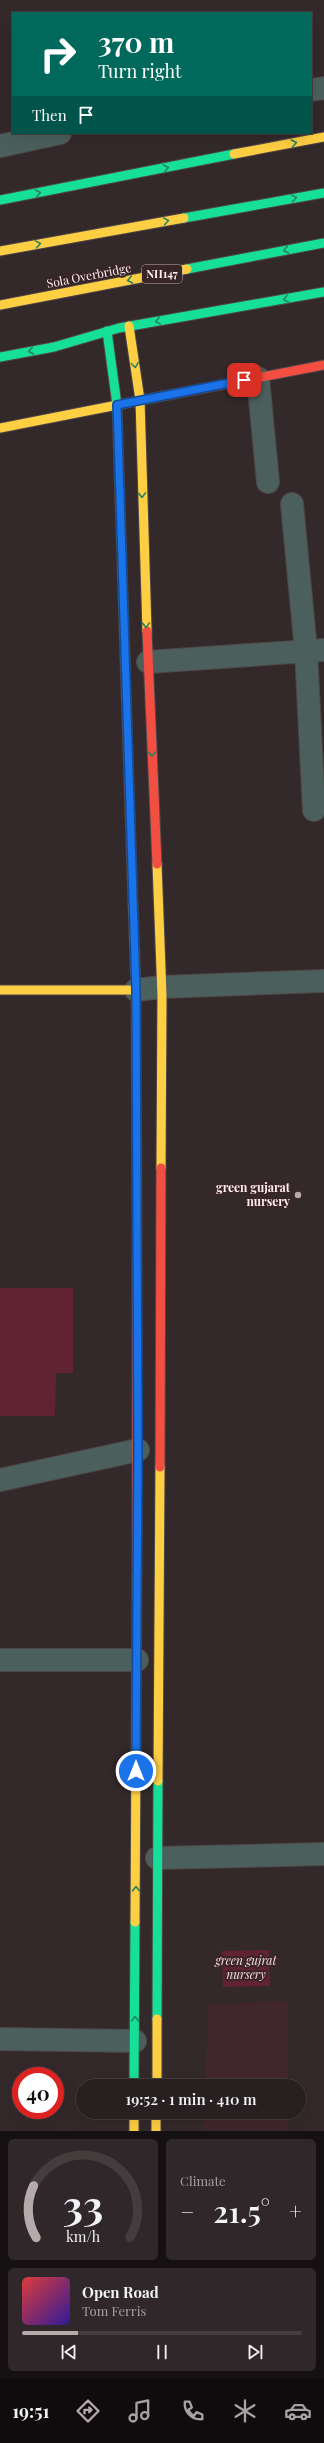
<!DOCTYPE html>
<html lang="en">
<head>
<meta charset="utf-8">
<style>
  body { margin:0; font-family:"Playfair Display",serif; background:#2f2729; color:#f1f3f6; height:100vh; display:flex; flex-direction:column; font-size:15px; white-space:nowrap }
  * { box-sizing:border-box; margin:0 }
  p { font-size:13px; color:#a4a2a5 }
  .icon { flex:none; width:22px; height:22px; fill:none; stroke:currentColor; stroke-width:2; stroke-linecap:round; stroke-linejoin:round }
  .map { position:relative; height:2131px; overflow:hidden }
  .drawer { display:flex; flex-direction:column; gap:8px; padding:8px; background:#151112; flex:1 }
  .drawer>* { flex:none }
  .hud { position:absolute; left:12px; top:12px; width:300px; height:122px; border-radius:0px; box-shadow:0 4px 16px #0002,0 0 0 1px #433d3e; background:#00695c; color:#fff; overflow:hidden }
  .speed { position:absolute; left:12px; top:2067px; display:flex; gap:8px; font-size:20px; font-weight:700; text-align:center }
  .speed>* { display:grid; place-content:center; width:52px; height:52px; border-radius:50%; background:#271f20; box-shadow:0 4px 16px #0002,0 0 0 1px #433d3e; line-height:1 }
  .speed .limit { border:6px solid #d22; background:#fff; color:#111 }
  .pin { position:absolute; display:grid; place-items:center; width:34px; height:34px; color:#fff; margin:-17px; border-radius:8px; box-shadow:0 2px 6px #0006 }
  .me { position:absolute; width:44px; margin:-22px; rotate:0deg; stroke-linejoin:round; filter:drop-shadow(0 0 3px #0008) }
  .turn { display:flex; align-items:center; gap:14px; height:84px; padding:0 20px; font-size:18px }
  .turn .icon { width:52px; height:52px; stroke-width:2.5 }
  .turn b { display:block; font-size:28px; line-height:34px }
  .then { display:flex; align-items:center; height:38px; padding:0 20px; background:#0003; gap:8px; font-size:15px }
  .big { font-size:30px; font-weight:600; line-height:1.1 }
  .drawer .tile { flex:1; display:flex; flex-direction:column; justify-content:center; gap:6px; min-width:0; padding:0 14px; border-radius:6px; background:#2f2729 }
  .drawer .dial { align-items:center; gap:0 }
  .dial svg { height:104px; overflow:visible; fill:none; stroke:#433d3e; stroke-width:7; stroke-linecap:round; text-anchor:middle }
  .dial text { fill:#f1f3f6; stroke:none }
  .song { display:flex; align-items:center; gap:12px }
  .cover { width:48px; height:48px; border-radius:6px; background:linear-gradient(135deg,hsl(0 70% 55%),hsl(250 70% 35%)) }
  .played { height:4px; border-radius:2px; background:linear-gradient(90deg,#b7aaab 20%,#433d3e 20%) }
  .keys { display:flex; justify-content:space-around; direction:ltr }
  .heat { display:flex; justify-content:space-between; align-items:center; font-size:22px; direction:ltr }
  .drawer .tiles { flex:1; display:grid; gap:8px; grid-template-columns:1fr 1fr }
  .tile:last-child { grid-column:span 2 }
  .trip { position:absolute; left:76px; top:2079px; width:230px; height:40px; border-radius:20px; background:#271f20; box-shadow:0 4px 16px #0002,0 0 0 1px #433d3e; font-weight:600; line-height:40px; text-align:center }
  .tabs { display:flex; height:64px; justify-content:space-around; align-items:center; background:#100c0d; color:#a4a2a5 }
  .tabs .icon { width:28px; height:28px }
  .tabs .current { color:#b7aaab }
  .tabs b { font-size:18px; color:#f1f3f6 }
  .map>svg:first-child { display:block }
  .built { fill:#41272c }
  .green { fill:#612332 }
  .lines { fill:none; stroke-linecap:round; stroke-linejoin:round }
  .street-casing { stroke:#4f4647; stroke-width:24 }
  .fast-casing { stroke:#4f4647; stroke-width:11 }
  .slow-casing { stroke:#4f4647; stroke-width:11 }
  .jam-casing { stroke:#4f4647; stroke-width:11 }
  .street { stroke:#4b605c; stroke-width:22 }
  .fast { stroke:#16e098; stroke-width:9 }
  .slow { stroke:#ffcf43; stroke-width:9 }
  .jam { stroke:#f24e42; stroke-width:9 }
  .oneway { stroke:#288260 }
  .route-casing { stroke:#114b97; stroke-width:10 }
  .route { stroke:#1a73e8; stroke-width:7 }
  .poi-dot { fill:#b7aaab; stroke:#392427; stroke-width:1.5 }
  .labels { text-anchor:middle; stroke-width:4; stroke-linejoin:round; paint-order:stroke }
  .shield { fill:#392427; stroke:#c2b2b4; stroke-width:1 }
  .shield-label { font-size:11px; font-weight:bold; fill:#fdeff0 }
  .street-label { font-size:12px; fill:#fdeff0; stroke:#392427 }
  .poi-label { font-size:12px; font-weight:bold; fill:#fdeff0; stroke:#392427; text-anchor:end }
  .park-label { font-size:12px; font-style:italic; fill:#f4d8db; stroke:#392427 }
</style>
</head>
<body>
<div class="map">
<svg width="324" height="2131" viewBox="0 0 324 2131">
  <rect width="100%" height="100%" fill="#34292a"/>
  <!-- built -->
  <g class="built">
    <polygon points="288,2001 288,2086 205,2086 209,2005"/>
    <polygon points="204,2112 288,2112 288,2131 203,2131"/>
  </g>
  <!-- green -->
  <g class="green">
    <polygon points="0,1288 73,1288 73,1373 56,1373 55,1416 0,1416"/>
    <polygon points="269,1950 270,1986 223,1987 222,1951"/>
  </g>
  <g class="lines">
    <!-- street casing -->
    <g class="street-casing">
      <g id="street">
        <polyline points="311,90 324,88"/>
        <polyline points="0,146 60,133"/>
        <polyline points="258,378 268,482"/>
        <polyline points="292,504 306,651 314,810"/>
        <polyline points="148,662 324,650"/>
        <polyline points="136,990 162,987 324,981"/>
        <polyline points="0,1480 138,1450"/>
        <polyline points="0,1660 137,1660"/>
        <polyline points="157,1858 324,1854"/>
        <polyline points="0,2039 135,2041"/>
      </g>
    </g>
    <!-- fast casing -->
    <g class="fast-casing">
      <g id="fast">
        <polyline points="0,200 234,154"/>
        <polyline points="184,218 324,193"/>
        <polyline points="187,269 324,243"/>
        <polyline points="107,331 117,405 125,658"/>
        <polyline points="0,357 54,347 119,328 324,292"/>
        <polyline points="157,2019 158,1781"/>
        <polyline points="134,2086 135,1922"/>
      </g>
    </g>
    <!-- slow casing -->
    <g class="slow-casing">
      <g id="slow">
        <polyline points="234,154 324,137"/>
        <polyline points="0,251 184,218"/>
        <polyline points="0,305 187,269"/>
        <polyline points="129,326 140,400 147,631"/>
        <polyline points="0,428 163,396"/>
        <polyline points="157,864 162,996 161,1168"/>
        <polyline points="133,905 136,990 137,1233"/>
        <polyline points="0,990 136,990"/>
        <polyline points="158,1781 160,1467"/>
        <polyline points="135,1922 137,1575"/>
        <polyline points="157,2086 157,2019"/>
        <polyline points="134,2112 134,2131"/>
        <polyline points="156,2112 156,2131"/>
      </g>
    </g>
    <!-- jam casing -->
    <g class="jam-casing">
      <g id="jam">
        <polyline points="163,396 324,365"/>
        <polyline points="147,631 157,864"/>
        <polyline points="125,658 133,905"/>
        <polyline points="137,1233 137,1575"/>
        <polyline points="160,1467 161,1168"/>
      </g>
    </g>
    <!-- street -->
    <use href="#street" class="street"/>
    <!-- fast -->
    <use href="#fast" class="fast"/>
    <!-- slow -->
    <use href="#slow" class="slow"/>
    <!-- jam -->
    <use href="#jam" class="jam"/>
  </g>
  <!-- one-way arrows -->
  <defs><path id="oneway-chevron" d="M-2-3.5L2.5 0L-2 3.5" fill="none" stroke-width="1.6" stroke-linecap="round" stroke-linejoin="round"/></defs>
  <g class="oneway">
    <use href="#oneway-chevron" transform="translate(294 143) rotate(-11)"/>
    <use href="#oneway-chevron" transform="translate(166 168) rotate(-11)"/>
    <use href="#oneway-chevron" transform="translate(38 193) rotate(-11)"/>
    <use href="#oneway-chevron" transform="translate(294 198) rotate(-10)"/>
    <use href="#oneway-chevron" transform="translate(166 221) rotate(-10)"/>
    <use href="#oneway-chevron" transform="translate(38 244) rotate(-10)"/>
    <use href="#oneway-chevron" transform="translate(286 250) rotate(169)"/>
    <use href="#oneway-chevron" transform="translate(130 280) rotate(169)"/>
    <use href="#oneway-chevron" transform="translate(286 299) rotate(170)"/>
    <use href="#oneway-chevron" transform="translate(158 321) rotate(170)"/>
    <use href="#oneway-chevron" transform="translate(31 351) rotate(169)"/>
    <use href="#oneway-chevron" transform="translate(135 365) rotate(82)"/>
    <use href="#oneway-chevron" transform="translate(142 495) rotate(88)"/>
    <use href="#oneway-chevron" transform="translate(146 625) rotate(88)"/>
    <use href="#oneway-chevron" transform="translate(152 754) rotate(88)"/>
    <use href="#oneway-chevron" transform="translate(136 1889) rotate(-90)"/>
    <use href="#oneway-chevron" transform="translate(135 2019) rotate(-90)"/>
  </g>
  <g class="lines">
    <!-- route casing -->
    <g class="route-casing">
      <polyline id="route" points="136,1771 138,1450 136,990 117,405 244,380"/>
    </g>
    <!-- route -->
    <use href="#route" class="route"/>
  </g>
  <!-- markers -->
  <circle class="poi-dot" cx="298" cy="1195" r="4"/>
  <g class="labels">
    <!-- shield labels -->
    <rect class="shield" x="142" y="265" width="40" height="18" rx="3"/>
    <g class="shield-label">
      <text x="162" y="278">NH147</text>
    </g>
    <!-- street labels -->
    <g class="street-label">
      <text transform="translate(89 276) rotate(-11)" y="4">Sola Overbridge</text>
    </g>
    <!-- poi labels -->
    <g class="poi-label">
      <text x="290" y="1192">green gujarat<tspan x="290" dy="14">nursery</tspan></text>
    </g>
    <!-- park labels -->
    <g class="park-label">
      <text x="246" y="1965">green gujrat<tspan x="246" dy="14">nursery</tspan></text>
    </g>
  </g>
</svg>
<div class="speed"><div class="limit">40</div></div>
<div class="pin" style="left:244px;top:380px;background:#d93025"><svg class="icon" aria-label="arrive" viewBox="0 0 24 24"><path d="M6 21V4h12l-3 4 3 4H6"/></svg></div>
<svg class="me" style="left:136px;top:1771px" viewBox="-20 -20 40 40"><circle r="17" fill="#1a73e8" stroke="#fff" stroke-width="3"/><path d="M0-11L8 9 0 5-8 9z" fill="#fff"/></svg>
<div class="trip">19:52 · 1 min · 410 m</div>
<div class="hud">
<div class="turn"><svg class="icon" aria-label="right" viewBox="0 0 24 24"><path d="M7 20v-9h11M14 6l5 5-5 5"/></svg><div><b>370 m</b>Turn right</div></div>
<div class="then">Then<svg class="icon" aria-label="arrive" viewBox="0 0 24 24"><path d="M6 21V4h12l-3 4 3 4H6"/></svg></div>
</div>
</div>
<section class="drawer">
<div class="tiles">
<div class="tile dial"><svg viewBox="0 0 100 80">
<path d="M14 69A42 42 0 1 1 86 69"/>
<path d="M14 69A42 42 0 0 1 12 29" stroke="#b7aaab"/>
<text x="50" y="56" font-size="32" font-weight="700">33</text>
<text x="50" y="72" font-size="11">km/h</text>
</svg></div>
<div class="tile"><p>Climate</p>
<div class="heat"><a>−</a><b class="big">21.5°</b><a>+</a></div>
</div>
<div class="tile">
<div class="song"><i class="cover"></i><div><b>Open Road</b><p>Tom Ferris</p></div></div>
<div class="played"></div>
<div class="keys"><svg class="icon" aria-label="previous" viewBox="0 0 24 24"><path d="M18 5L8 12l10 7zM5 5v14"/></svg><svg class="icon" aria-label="pause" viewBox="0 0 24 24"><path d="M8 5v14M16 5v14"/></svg><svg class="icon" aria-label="next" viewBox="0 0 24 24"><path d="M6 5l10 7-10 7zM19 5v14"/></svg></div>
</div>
</div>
</section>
<nav class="tabs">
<b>19:51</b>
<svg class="icon current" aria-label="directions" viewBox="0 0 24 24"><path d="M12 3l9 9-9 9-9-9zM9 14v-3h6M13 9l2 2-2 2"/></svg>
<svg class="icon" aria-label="music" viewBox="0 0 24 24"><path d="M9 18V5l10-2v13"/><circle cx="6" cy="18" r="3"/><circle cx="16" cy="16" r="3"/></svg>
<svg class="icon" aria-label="phone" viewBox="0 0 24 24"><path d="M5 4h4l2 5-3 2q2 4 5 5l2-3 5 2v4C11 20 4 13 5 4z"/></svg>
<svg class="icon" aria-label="climate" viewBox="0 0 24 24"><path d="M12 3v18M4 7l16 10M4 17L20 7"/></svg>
<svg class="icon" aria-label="car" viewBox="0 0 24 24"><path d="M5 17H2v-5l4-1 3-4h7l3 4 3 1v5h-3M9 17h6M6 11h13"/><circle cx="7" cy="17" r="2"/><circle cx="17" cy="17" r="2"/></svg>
</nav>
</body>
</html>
